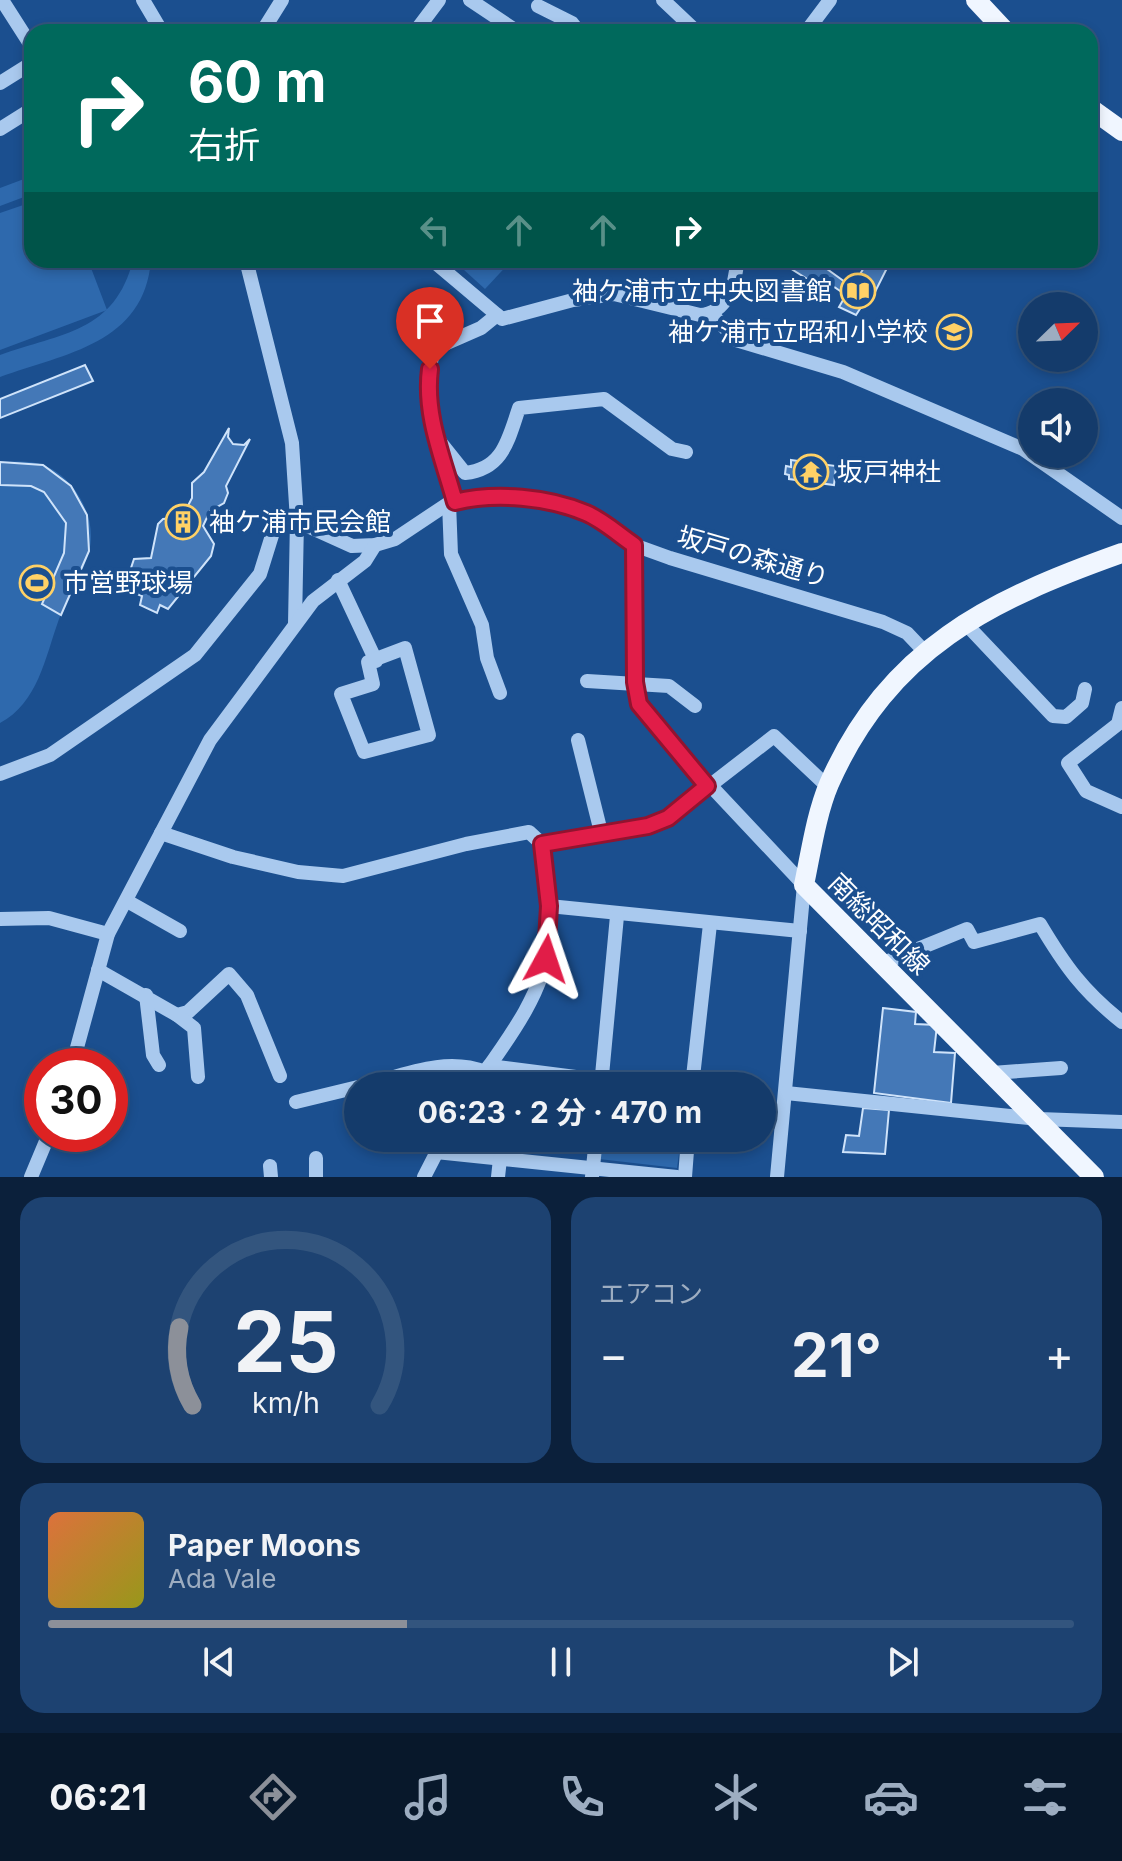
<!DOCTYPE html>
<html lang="ja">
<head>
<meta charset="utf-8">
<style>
  body { margin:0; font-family:Inter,"Noto Sans JP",sans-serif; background:#1d4271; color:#f1f3f6; height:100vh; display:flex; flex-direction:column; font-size:30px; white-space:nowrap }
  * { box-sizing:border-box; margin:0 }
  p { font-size:26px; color:#9dadc1 }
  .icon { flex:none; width:44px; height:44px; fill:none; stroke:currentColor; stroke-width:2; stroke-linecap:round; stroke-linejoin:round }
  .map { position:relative; height:1177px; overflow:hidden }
  .sheet { display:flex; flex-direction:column; gap:20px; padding:20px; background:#0b203b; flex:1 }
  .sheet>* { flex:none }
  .banner { position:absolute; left:24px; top:24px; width:1074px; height:244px; border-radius:24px; box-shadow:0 4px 12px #0003,0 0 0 2px #33557e; background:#00695c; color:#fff; overflow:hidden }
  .needle { width:52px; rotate:67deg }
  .tools { position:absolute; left:1018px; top:292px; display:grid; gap:16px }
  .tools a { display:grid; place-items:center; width:80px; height:80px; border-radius:50%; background:#143b6b; box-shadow:0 4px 12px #0003,0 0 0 2px #33557e; font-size:40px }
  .speed { position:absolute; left:24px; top:1048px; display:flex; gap:16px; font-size:40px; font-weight:700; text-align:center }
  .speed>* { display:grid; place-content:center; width:104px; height:104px; border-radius:50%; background:#143b6b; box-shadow:0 4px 12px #0003,0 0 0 2px #33557e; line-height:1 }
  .speed .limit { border:12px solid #d22; background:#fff; color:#111 }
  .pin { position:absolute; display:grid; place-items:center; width:68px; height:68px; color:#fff; margin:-82px -34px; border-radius:50% 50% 50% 0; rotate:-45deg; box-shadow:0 0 8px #0007 }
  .pin .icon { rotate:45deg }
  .me { position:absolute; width:88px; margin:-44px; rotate:5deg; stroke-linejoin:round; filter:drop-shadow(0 0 6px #0008) }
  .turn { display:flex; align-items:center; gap:28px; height:168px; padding:0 32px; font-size:36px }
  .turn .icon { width:104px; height:104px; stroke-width:2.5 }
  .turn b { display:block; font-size:56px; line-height:68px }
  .lanes { display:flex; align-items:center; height:76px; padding:0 32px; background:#0003; justify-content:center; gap:40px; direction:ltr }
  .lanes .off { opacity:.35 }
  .big { font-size:60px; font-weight:700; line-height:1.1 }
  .sheet .tile { flex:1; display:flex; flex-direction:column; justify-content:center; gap:12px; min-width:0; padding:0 28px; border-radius:24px; background:#1d4271 }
  .sheet .dial { align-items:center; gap:0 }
  .dial svg { height:208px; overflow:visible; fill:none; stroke:#33557e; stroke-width:7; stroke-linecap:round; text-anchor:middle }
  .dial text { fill:#f1f3f6; stroke:none }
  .song { display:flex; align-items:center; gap:24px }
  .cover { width:96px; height:96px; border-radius:12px; background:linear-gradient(135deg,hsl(20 70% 55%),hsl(60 70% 35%)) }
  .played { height:8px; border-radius:4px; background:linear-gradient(90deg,#8c9099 35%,#33557e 35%) }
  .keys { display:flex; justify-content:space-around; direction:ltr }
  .heat { display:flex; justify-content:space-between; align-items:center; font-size:44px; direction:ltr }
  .sheet .tiles { flex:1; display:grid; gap:20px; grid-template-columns:1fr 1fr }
  .tile:last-child { grid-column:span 2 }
  .trip { position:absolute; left:344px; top:1072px; width:432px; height:80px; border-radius:40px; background:#143b6b; box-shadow:0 4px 12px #0003,0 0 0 2px #33557e; font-weight:700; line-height:80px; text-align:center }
  .dock { display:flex; height:128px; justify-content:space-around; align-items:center; background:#08182b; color:#9dadc1 }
  .dock .icon { width:56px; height:56px }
  .dock .on { color:#8c9099 }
  .dock b { font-size:36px; color:#f1f3f6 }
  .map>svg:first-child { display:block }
  .green { fill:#2e69ad }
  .building { fill:#4478b7; stroke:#cfe3fa; stroke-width:2 }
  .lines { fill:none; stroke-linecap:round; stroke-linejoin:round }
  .minor { stroke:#a9c9ee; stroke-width:14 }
  .major { stroke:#f0f6ff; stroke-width:20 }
  .route-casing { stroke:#92132f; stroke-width:20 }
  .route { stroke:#e11d48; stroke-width:14 }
  .labels { text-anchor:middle; stroke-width:8; stroke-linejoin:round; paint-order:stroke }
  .poi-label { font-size:26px; fill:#fff; stroke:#1b4f8f; text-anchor:start }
  .street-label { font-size:26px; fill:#fff; stroke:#1b4f8f }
</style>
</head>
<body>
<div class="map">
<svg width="1122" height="1177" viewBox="0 0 1122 1177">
  <rect width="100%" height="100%" fill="#1b4f8f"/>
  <!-- green -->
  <g class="green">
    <polygon points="32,176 32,194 0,206 0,188"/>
    <polygon points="32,202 32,260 88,260 107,310 0,350 0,213"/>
    <path d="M133 260H151C144 344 66 353 0 377V355C62 333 115 332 133 260Z"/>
    <polygon points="453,260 512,260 485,289"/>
    <path d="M0 462C13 462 30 460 43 465 75 477 98 518 89 551 83 575 67 597 59 619 45 658 38 703 0 723Z"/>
    <polygon points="602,1138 681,1138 677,1168 599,1159"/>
  </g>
  <!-- building -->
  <g class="building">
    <polygon points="788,260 832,260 827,269 852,287 865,266 856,260 891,260 871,300 867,298 856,315 839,307 846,295 821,278 817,285 785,265"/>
    <polygon points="85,365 93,381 0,418 0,399"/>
    <polygon points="229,428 228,437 233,444 244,445 250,439 226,486 228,493 224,503 210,511 203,526 214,544 211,556 168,609 160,605 157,613 140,605 142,596 124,589 134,559 151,558 158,524 163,519 182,517 192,498 192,483 204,472"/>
    <polygon points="791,460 836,466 834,485 789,479 789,475 785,474 786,466 791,467"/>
    <polygon points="0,462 43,465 71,486 87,515 89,551 61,615 42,604 64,553 66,523 44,492 31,486 0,485"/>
    <polygon points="883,1008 916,1012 915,1024 937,1025 934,1052 955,1053 951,1103 874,1093"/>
    <polygon points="863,1108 889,1110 885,1154 843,1152 846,1135 859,1136"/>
  </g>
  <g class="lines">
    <!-- minor -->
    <g class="minor">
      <polyline points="2,0 32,47"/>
      <polyline points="143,0 162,32"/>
      <polyline points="470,0 518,32"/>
      <polyline points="663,0 697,32"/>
      <polyline points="538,6 572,23 579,32"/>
      <polyline points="262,32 282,0"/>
      <polyline points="415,32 439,0"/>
      <polyline points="806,32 830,0"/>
      <polyline points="0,83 32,63"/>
      <polyline points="0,129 32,109"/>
      <polyline points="246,260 292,443 297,520 295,624"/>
      <path d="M432 260 502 319 573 300 614 294 700 315C727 313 736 284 737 260"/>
      <polyline points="712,314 736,340 843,372 1023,449 1122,518"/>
      <path d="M437 438 465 473C503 469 508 440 519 408L604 399 672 449 686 452"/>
      <polyline points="455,502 430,416 427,390 433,349 481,328 497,315"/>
      <polyline points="449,503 451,554 482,625 487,658 500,693"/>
      <polyline points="634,545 635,682 639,704 663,735 804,885 777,1177"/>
      <polyline points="338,580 376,661"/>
      <polyline points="964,622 1053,716 1066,717 1082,703 1085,689"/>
      <polygon points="405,648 429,735 364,752 341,694 373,684 368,662"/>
      <polyline points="587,681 669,686 695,706"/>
      <polyline points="1122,708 1118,724 1068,763 1086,791 1122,807"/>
      <polyline points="578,740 602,836"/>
      <polyline points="0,774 50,755 195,655 260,574 279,513 352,546 375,545 395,539 449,503 467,499 499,497 560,504 589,514 634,545 670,558 883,622 907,633 925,652"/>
      <path d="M161 833 233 857 298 872 343 876 466 844 529 832 542 844C545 877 552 910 549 943 544 994 504 1045 475 1086"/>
      <polyline points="542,844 625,831 668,818 774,736 828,787"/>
      <polyline points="127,901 180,931"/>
      <polyline points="549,906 800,931"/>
      <polyline points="0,919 49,918 108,934"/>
      <path d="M881 964 967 929 974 942 1040 924C1065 966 1083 991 1122 1022"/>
      <polyline points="98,970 177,1015 188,1012 229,974 247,995 280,1076"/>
      <polyline points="146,995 153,1055 159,1065"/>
      <polyline points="177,1015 194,1028 198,1077"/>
      <polyline points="72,1066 108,934 210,740 313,601 365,561 375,545"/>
      <polyline points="489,1066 646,1086"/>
      <polyline points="992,1073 1061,1068"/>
      <path d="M362 1086C402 1076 445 1056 485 1072"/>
      <polyline points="601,1086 617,916"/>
      <polyline points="692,1086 710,924"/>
      <polyline points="786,1093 1039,1119 1122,1122"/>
      <polyline points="296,1102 358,1087"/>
      <polyline points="436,1152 677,1177"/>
      <polyline points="316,1158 316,1177"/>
      <polyline points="270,1166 271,1177"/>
      <polyline points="31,1177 49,1134"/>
      <polyline points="424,1177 444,1138"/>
      <polyline points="498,1177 500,1159"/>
      <polyline points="592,1177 596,1138"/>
      <polyline points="685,1177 688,1138"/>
    </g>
    <!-- major -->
    <g class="major">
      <polyline points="976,0 1006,32"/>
      <polyline points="1090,108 1122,131"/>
      <path d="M1094 1177 804 885C811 852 816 815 829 784 889 648 990 600 1122 553"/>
    </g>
  </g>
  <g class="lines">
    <!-- route casing -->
    <g class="route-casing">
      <path id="route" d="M430 369C424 415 443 458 455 502 496 492 548 497 586 513 603 520 619 535 634 545L635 682 639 704 707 786 668 818 648 826 542 844 549 906 546 959"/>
    </g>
    <!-- route -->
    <use href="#route" class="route"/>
  </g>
  <!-- icons -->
  <defs>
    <g id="library-ring" transform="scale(1.8)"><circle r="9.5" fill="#1b4f8f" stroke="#ffd166" stroke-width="1.5"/><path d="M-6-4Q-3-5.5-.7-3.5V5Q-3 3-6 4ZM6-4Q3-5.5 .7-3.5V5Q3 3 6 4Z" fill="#ffd166"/></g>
    <g id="school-ring" transform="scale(1.8)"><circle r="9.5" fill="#1b4f8f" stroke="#ffd166" stroke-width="1.5"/><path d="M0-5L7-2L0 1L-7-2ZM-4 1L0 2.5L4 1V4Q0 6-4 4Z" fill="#ffd166"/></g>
    <g id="temple-ring" transform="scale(1.8)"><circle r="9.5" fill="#1b4f8f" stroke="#ffd166" stroke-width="1.5"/><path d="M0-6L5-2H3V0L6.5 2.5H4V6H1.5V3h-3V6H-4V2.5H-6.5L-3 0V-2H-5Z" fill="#ffd166"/></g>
    <g id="building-ring" transform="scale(1.8)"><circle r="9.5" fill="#1b4f8f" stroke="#ffd166" stroke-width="1.5"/><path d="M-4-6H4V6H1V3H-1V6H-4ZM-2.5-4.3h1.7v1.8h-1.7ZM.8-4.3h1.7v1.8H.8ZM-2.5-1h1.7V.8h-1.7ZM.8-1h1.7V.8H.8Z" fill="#ffd166"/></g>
    <g id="stadium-ring" transform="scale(1.8)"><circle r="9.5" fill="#1b4f8f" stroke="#ffd166" stroke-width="1.5"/><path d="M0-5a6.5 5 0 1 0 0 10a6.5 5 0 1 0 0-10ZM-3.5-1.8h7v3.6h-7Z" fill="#ffd166"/></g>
  </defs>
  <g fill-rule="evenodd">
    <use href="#library-ring" x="858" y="291"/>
    <use href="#school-ring" x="954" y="332"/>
    <use href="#temple-ring" x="811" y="472"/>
    <use href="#building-ring" x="183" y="522"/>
    <use href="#stadium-ring" x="37" y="583"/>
  </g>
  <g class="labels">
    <!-- poi labels -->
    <g class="poi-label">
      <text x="832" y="300" text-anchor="end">袖ケ浦市立中央図書館</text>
      <text x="928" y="341" text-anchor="end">袖ケ浦市立昭和小学校</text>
      <text x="837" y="481">坂戸神社</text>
      <text x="209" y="531">袖ケ浦市民会館</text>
      <text x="63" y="592">市営野球場</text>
    </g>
    <!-- street labels -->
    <g class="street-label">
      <text transform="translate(753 557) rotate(16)" y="9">坂戸の森通り</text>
      <text transform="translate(879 924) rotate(45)" y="9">南総昭和線</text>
    </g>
  </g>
</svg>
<div class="tools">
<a><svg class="needle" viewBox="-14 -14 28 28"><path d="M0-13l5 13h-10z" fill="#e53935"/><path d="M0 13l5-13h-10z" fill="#9dadc1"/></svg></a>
<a><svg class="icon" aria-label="sound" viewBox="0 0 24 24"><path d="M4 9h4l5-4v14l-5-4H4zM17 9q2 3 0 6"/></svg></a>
</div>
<div class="speed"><div class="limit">30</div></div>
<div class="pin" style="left:430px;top:369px;background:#d93025"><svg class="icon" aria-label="arrive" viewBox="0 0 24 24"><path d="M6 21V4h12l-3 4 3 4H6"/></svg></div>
<svg class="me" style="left:546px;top:959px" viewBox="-20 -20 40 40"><path d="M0-17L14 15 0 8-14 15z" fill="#e11d48" stroke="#fff" stroke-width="4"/></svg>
<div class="trip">06:23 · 2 分 · 470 m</div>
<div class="banner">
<div class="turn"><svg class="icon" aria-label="right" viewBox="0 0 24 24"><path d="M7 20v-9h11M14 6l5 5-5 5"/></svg><div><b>60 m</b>右折</div></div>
<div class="lanes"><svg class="icon off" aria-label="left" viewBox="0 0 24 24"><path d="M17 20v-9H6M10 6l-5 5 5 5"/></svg><svg class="icon off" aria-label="ahead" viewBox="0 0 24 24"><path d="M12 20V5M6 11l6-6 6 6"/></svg><svg class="icon off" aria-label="ahead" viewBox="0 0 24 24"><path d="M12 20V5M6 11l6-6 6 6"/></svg><svg class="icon" aria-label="right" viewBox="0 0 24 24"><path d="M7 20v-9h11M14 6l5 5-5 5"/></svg></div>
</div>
</div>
<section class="sheet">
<div class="tiles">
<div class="tile dial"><svg viewBox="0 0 100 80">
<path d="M14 69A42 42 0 1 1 86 69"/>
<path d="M14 69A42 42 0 0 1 9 39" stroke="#8c9099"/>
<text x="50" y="56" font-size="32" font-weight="700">25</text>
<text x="50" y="72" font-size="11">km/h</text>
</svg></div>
<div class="tile"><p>エアコン</p>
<div class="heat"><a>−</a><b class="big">21°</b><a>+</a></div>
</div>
<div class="tile">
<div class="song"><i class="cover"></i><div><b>Paper Moons</b><p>Ada Vale</p></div></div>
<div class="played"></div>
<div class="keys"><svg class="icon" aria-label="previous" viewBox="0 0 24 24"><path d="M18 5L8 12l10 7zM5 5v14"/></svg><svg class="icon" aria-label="pause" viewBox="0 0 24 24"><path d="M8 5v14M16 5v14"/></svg><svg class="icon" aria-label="next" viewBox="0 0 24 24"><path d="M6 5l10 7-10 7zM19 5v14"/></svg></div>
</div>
</div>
</section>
<nav class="dock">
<b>06:21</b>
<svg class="icon on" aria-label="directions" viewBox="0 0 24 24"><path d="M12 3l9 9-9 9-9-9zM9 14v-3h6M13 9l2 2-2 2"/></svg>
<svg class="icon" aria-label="music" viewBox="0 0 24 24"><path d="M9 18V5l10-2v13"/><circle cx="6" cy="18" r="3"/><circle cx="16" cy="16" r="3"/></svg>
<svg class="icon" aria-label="phone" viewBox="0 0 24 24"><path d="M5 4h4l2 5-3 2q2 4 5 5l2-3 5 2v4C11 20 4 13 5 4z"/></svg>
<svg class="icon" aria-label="climate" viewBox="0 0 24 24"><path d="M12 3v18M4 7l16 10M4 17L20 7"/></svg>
<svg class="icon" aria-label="car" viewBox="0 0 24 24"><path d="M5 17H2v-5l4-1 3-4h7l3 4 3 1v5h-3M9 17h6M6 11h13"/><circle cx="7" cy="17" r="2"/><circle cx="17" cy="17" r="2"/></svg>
<svg class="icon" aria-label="filters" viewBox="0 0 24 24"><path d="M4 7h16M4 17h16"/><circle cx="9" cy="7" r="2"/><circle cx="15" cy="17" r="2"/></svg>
</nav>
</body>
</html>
